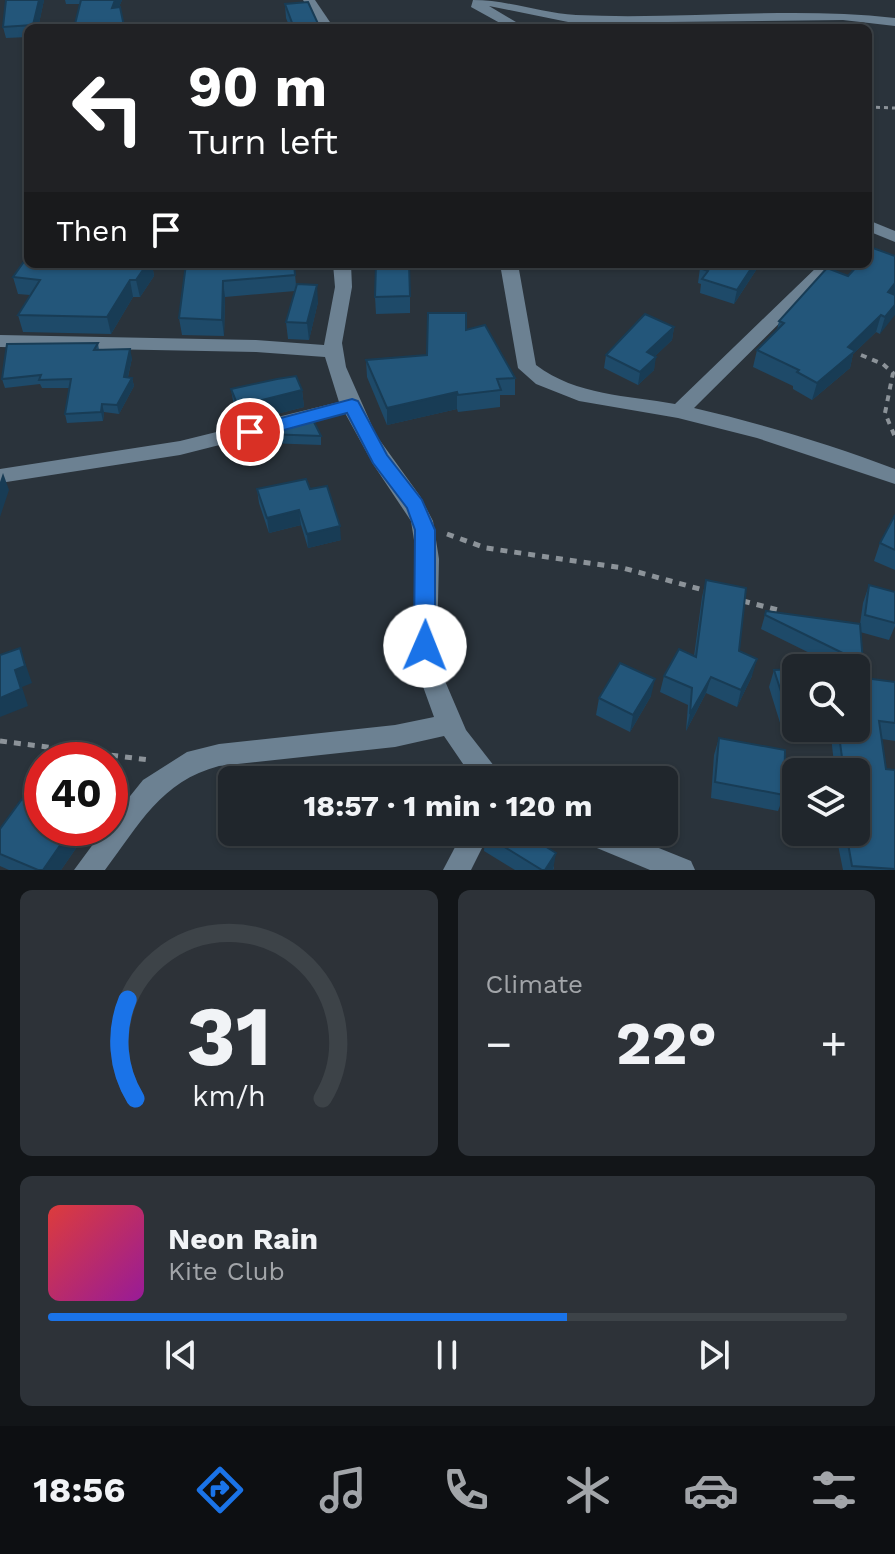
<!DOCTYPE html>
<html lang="en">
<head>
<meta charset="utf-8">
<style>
  body { margin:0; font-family:"Work Sans",sans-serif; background:#2d3238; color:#f1f3f6; height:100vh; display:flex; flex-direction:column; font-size:30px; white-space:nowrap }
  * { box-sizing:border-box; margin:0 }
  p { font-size:26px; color:#a2a5a9 }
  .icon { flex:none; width:44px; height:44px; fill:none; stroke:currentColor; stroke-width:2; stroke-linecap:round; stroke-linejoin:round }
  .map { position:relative; height:870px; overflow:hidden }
  .sheet { display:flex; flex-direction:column; gap:20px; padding:20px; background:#121518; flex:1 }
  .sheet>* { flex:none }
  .guide { position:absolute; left:24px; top:24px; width:848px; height:244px; border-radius:12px; box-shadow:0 2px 6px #0004,0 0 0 2px #3d4348; background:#202124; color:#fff; overflow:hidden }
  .controls { position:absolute; left:782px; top:654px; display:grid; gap:16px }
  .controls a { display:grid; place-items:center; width:88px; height:88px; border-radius:12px; background:#20262c; box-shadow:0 2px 6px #0004,0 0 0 2px #3d4348; font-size:40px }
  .speed { position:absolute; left:24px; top:742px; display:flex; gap:16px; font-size:40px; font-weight:700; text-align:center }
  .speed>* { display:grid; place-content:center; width:104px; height:104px; border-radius:50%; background:#20262c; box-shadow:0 2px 6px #0004,0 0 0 2px #3d4348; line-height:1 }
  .speed .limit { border:12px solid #d22; background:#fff; color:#111 }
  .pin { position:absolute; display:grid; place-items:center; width:68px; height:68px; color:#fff; margin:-34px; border:4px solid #fff; border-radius:50%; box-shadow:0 2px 8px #0007 }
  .me { position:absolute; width:88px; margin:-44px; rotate:1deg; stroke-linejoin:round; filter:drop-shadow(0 0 6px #0008) }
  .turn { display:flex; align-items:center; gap:28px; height:168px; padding:0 32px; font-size:36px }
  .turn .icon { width:104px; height:104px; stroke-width:2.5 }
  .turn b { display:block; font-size:56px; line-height:68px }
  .then { display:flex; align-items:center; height:76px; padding:0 32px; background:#0003; gap:16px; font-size:30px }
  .big { font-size:60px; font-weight:700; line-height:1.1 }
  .sheet .card { flex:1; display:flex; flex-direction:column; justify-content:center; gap:12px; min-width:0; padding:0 28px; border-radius:12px; background:#2d3238 }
  .sheet .dial { align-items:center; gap:0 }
  .dial svg { height:208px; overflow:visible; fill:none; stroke:#3d4348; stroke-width:7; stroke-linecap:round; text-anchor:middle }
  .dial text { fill:#f1f3f6; stroke:none }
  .song { display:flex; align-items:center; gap:24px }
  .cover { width:96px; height:96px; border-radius:12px; background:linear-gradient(135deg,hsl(0 70% 55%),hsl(300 70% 35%)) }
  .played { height:8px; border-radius:4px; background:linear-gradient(90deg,#1a73e8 65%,#3d4348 65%) }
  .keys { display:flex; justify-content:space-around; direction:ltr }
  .heat { display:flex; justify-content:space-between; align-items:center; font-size:44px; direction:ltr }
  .sheet .tiles { flex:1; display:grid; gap:20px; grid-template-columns:1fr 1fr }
  .card:last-child { grid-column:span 2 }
  .trip { position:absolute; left:218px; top:766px; width:460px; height:80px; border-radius:12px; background:#20262c; box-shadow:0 2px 6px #0004,0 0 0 2px #3d4348; font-weight:700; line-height:80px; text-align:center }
  .menu { display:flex; height:128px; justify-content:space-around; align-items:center; background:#0d0f12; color:#a2a5a9 }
  .menu .icon { width:56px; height:56px }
  .menu .current { color:#1a73e8 }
  .menu b { font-size:36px; color:#f1f3f6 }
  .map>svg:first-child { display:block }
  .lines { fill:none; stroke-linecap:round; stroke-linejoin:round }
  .path-far2 { stroke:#8c9399; stroke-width:3; stroke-dasharray:4 4; stroke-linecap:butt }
  .path-far1 { stroke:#8c9399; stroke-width:4; stroke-dasharray:6 6; stroke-linecap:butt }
  .path { stroke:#8c9399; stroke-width:5; stroke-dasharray:7 7; stroke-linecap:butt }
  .minor { fill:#6c8192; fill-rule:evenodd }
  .wall { fill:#1e4a69 }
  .shaded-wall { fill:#183c55 }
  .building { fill:#23567a; stroke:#183c55; stroke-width:2 }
  .route { fill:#1a73e8; stroke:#114b97; stroke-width:2 }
</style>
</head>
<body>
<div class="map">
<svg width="895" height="870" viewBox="0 0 895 870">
  <rect width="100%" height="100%" fill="#2a333b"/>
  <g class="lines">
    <!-- path-far2 -->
    <polyline class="path-far2" points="868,107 895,108"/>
    <!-- path-far1 -->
    <polyline class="path-far1" points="861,355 883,364 893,373 885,413 895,437"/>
    <!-- path -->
    <g class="path">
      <polyline points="447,534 486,548 623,568 707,591"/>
      <polyline points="743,601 782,611"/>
      <polyline points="0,741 149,760"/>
    </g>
    <!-- minor -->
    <g class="minor">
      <polygon points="303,0 315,0 334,28 320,28"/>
      <path d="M473 0C508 0 541 13 576 15 682 20 789 6 895 18V26L843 20 573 23 489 6 526 28H509L471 7Z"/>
      <polygon points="868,220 895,231 895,242 868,231"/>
      <path d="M333 264H351L352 287 342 343 346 367 376 435 420 496 433 521 439 559 437 646 445 681 466 730 505 780H474L444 736 395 747 219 766C161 781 139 825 105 870H74L105 828H110V821L143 780 187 752 219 744 395 725 434 717 421 681 413 646 417 559 411 521 373 464 345 413 180 455 0 483V469L180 441 339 402 325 357 256 352 0 347V335L256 340 324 345 335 287Z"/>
      <path d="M500 264H518L536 365C577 396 627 395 675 404L820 264H839L694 408C762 424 830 444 895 469V484L757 438 678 418 579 401 536 384 518 368Z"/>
      <polygon points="463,832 490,832 471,870 443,870"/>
      <polygon points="576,832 619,832 691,861 695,870 650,870 580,841"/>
    </g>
  </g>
  <!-- wall -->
  <g class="wall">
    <polygon points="6,0 44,0 38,28 28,28 28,37 6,38 3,27"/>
    <polygon points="65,0 122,0 119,7 120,7 124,28 74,28 80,4 66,4"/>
    <polygon points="285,4 320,28 290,28 286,18"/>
    <polygon points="895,256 895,294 880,334 876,332 853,354 850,368 812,400 793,389 793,386 753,367 757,350 777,330 779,321 848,276"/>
    <polygon points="28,264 152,264 154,276 140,297 133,297 111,334 23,332 18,315 30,295 18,294 13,277"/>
    <polygon points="186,264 294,264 296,285 318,302 309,340 288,339 286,322 295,291 225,297 224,336 182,335 179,318"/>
    <polygon points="410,264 410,313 376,314 375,297"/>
    <polygon points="703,264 760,264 734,304 700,293 701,284 698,283 700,268"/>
    <polygon points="674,327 672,340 655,356 654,370 638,385 604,368 606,355"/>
    <polygon points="466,330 515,378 515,395 500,395 500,407 458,412 457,409 387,425 367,377 366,360 427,355"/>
    <polygon points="98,343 99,350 132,358 128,377 132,378 134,386 119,414 104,412 103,421 67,423 65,414 69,388 42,388 40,384 5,388 2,379"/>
    <polygon points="231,389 302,390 304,407 241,423 234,407"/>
    <polygon points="266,434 321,436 321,445 267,443"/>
    <polygon points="257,489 310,489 341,540 308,548 301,525 269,533 259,503"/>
    <polygon points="895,515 895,570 874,561 880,543"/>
    <polygon points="706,580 752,676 737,707 706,693 686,731 688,705 660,692 664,676 694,656 702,597"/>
    <polygon points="869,585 895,592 895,626 889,640 860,632 862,665 865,678 895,682 895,741 882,739 886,769 895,770 895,870 843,870 838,845 843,835 842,832 856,832 856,772 835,772 830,728 856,728 836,666 761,629 766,611 860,624 863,603"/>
    <polygon points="796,669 796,725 781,726 769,687 774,670"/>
    <polygon points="651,696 630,732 596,715 599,698"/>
    <polygon points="719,738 784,795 778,811 711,798 714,755"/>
    <polygon points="0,829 83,838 61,870 9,870 0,866"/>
    <polygon points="485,835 547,847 554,868 553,870 515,870 484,851"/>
  </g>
  <!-- shaded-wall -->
  <g class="shaded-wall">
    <polygon points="39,0 44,0 38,28 34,28 33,25"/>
    <polygon points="115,0 122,0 114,19 112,8"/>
    <polygon points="147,264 152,264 154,276 140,297 136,280"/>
    <polygon points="754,264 760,264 734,304 737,290"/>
    <polygon points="130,280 133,297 111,334 107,317"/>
    <polygon points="223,281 225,297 224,336 222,320"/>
    <polygon points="895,283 895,294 882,309 888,292"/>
    <polygon points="317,285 318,302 309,340 307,323"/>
    <polygon points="895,305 895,315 880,334 885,317"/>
    <polygon points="881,315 876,332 853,354 850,368 812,400 817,383 848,347"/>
    <polygon points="674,327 672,340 645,366 647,352"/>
    <polygon points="130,349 132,358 126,385 124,377"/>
    <polygon points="656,357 654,370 638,385 640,372"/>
    <polygon points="132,378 134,386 119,414 117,405"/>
    <polygon points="302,390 304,407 241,423 238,406"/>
    <polygon points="457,392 457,409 387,425 387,408"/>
    <polygon points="102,404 104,412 103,421 101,412"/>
    <polygon points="3,473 9,490 0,517 0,482"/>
    <polygon points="299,510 301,525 269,533 267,518"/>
    <polygon points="340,526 341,540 308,548 307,534"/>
    <polygon points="20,648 32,683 22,687 28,706 0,717 0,698"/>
    <polygon points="757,659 752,676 737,707 741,690"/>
    <polygon points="711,677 706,693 686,731 690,714"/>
    <polygon points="655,679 651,696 630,732 633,715"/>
    <polygon points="72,828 79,828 83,838 61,870 43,870"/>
    <polygon points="548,832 547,847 540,843"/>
    <polygon points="556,853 553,870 545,870"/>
  </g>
  <!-- building -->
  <g class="building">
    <polygon points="6,0 39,0 33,25 3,27"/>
    <polygon points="81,0 115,0 112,8 120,7 124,26 116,26 116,28 74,28"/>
    <polygon points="308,2 320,28 294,28 285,4"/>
    <polygon points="873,248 895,256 895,283 888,292 895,295 895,305 885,317 881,315 848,347 855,351 817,383 797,372 799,370 757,350 784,323 779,321 827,268 848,276 859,264 868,264 868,253"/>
    <polygon points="28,256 28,264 147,264 136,280 130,280 107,317 18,315 40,280 13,277"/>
    <polygon points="186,264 294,264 295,275 223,281 222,320 179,318"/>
    <polygon points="376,264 409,264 410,296 375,297"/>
    <polygon points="703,264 754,264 737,290 702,279 708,271 700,268"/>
    <polygon points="297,284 317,285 307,323 286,322"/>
    <polygon points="428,313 466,313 466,330 485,325 515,378 497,379 501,390 458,395 457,392 387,408 366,360 427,355"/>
    <polygon points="645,314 674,327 647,352 656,357 640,372 606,355"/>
    <polygon points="98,343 94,350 130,349 124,377 132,378 117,405 102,404 101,412 65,414 71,379 39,380 41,375 2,379 7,344"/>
    <polygon points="296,376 302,390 238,406 231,389 277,379"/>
    <polygon points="311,416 321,436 266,434 267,427"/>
    <polygon points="306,479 310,489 327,486 340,526 307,534 299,510 267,518 257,489"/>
    <polygon points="895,515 895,550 880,543"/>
    <polygon points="706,580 746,588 739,651 757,659 741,690 711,677 690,714 692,688 664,676 679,649 696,657"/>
    <polygon points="869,585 895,592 895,623 865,615"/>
    <polygon points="766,611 860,624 863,663 765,615"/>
    <polygon points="20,648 25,666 15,670 21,689 0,698 0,655"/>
    <polygon points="620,663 655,679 633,715 599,698"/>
    <polygon points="864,665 865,678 895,682 895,723 879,721 886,769 895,770 895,869 852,866 846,832 856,832 856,772 844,772 838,728 856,728 856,668 808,668"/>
    <polygon points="796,669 796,709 787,710 774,670"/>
    <polygon points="719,738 785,750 784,795 715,782"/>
    <polygon points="22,799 42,807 42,828 72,828 43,870 38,870 0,854 0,829"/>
    <polygon points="486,832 548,832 540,843 556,853 545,870 542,870 485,835"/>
  </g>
  <!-- route -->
  <polygon class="route" points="352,399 358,401 387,455 422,500 435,530 435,646 425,655 414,646 415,530 407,508 373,463 347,413 250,439 241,432 244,428"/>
</svg>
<div class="controls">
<a><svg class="icon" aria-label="search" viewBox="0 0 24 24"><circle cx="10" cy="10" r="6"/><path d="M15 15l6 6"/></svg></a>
<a><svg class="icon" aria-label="layers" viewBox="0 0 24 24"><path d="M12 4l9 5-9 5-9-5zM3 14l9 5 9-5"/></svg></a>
</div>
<div class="speed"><div class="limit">40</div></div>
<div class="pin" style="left:250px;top:432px;background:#d93025"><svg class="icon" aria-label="arrive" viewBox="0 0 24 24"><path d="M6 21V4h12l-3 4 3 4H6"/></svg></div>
<svg class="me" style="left:425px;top:646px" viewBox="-20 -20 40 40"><circle r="19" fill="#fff"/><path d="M0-13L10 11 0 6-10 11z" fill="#1a73e8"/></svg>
<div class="trip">18:57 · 1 min · 120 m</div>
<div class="guide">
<div class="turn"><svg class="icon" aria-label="left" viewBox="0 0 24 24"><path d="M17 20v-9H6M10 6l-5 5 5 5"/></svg><div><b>90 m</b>Turn left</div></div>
<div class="then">Then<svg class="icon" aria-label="arrive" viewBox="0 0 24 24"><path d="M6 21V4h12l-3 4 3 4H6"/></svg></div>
</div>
</div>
<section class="sheet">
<div class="tiles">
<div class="card dial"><svg viewBox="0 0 100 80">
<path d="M14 69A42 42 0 1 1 86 69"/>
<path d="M14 69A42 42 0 0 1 11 31" stroke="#1a73e8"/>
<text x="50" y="56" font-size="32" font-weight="700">31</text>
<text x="50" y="72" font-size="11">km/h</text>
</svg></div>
<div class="card"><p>Climate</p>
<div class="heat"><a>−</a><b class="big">22°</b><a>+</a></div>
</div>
<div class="card">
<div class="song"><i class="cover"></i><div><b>Neon Rain</b><p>Kite Club</p></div></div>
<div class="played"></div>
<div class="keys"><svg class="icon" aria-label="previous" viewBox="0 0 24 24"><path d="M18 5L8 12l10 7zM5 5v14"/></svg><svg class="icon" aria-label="pause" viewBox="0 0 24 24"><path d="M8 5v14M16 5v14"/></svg><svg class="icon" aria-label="next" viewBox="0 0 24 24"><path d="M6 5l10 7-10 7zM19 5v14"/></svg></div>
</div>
</div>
</section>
<nav class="menu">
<b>18:56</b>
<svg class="icon current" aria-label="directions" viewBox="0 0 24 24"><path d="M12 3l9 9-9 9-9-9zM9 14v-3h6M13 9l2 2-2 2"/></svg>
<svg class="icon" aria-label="music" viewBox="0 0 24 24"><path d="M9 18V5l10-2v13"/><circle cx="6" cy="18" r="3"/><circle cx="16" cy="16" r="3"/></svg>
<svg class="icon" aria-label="phone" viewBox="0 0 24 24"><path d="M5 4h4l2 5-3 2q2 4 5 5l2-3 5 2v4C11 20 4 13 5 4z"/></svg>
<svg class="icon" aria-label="climate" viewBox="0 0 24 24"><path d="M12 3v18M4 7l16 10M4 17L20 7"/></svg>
<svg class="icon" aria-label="car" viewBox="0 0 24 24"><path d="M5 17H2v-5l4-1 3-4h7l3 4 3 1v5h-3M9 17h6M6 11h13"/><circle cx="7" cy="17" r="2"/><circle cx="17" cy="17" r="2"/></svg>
<svg class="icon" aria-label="filters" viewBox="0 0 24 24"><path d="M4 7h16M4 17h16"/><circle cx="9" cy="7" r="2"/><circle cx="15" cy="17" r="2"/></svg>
</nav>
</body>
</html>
